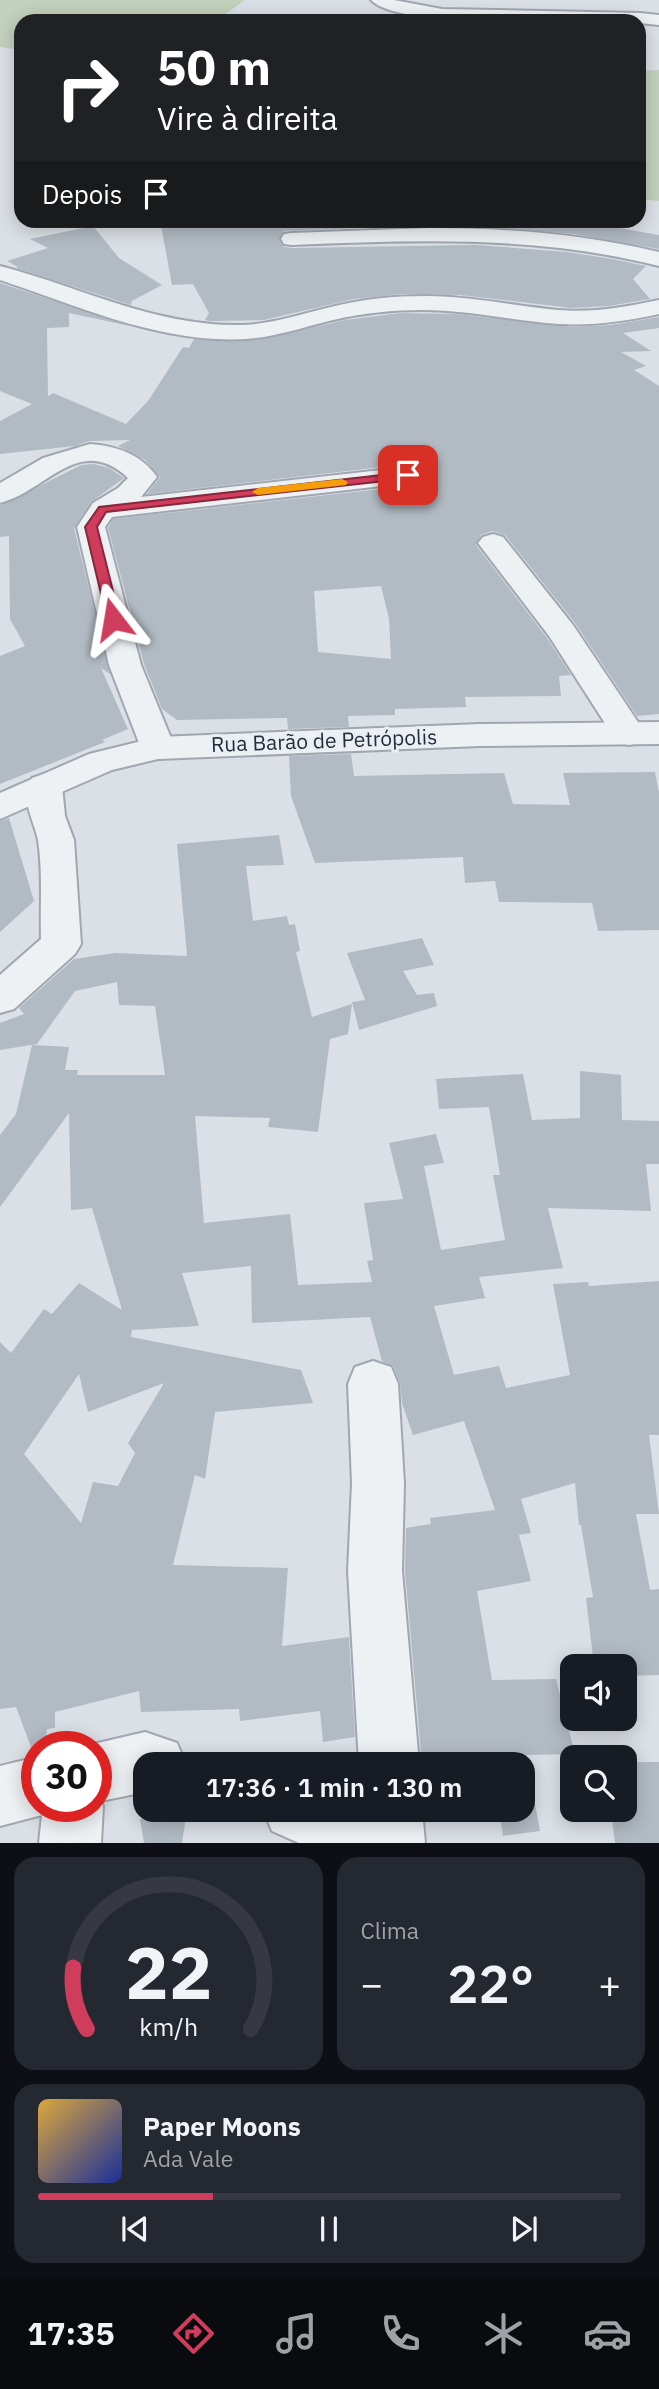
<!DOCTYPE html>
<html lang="pt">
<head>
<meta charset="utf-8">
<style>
  body { margin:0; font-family:"IBM Plex Sans",sans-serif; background:#242831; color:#f1f3f6; height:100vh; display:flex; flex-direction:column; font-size:26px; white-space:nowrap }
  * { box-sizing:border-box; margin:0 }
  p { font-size:23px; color:#9ea1a6 }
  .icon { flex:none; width:38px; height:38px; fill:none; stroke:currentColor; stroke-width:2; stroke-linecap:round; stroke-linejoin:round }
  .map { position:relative; height:1843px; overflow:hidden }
  .sheet { display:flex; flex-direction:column; gap:14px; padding:14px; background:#0d0f14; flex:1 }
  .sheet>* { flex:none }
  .top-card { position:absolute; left:14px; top:14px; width:632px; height:214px; border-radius:21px; box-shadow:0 4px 18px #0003; background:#202124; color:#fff; overflow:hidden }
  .fabs { position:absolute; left:560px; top:1654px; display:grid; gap:14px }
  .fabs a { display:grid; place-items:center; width:77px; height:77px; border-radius:14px; background:#171b24; box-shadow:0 4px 18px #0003; font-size:35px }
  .speed { position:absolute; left:21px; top:1731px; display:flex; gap:14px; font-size:35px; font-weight:700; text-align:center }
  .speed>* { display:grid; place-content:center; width:91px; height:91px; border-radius:50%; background:#171b24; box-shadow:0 4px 18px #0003; line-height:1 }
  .speed .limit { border:10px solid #d22; background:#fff; color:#111 }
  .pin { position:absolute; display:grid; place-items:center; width:60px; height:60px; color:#fff; margin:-30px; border-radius:14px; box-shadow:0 4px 10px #0006 }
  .me { position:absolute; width:77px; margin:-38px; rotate:346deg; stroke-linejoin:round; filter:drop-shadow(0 0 5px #0008) }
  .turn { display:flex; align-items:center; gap:24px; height:147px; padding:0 28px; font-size:32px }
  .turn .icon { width:91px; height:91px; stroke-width:2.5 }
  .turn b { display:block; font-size:49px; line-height:60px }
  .then { display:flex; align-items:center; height:66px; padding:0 28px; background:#0003; gap:14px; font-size:26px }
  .big { font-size:52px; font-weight:600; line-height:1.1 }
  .sheet .tile { flex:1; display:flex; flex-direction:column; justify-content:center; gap:10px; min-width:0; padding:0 24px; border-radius:21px; background:#242831 }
  .sheet .dial { align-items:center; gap:0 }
  .dial svg { height:182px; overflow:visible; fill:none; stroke:#363941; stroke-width:7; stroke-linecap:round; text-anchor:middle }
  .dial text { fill:#f1f3f6; stroke:none }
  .song { display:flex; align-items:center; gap:21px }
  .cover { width:84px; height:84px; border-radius:10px; background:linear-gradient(135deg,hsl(40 70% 55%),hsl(230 70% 35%)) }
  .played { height:7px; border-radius:4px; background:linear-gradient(90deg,#d03c5b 30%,#363941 30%) }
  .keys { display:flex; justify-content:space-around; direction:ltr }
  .heat { display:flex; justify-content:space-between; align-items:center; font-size:38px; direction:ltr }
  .sheet .tiles { flex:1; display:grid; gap:14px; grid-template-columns:1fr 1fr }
  .tile:last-child { grid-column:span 2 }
  .trip { position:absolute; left:133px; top:1752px; width:402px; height:70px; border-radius:21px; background:#171b24; box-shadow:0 4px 18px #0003; font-weight:600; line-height:70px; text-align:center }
  .menu { display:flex; height:112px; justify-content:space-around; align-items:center; background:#090b0e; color:#9ea1a6 }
  .menu .icon { width:49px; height:49px }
  .menu .on { color:#d03c5b }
  .menu b { font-size:32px; color:#f1f3f6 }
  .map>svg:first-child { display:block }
  .green { fill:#c2d0bc }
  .building { fill:#b2bac3; fill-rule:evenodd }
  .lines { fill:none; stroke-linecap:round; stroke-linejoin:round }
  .minor-casing { stroke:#a1a7b0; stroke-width:4 }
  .tertiary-casing { stroke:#a1a7b0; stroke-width:4 }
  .minor { fill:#eef1f4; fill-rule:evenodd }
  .tertiary { fill:#eef1f4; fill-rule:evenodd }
  .route { fill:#d03c5b; stroke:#87273b; stroke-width:2 }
  .slow { fill:#f59e0b }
  .labels { text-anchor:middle; stroke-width:6; stroke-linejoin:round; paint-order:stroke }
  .street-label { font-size:21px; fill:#252f3c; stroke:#eaeff4 }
</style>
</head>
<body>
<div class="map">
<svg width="659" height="1843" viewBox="0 0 659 1843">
  <rect width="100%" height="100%" fill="#dbe0e6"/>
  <!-- green -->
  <g class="green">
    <polygon points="0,0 245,0 216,21 21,21 21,50 0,47"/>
    <polygon points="659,70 659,201 639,199 639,71"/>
  </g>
  <!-- building -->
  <g class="building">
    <polygon points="160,220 574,220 659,235 659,249 574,234 488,227 430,225 284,231 279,240 284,247 292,248 476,245 567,252 612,259 646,266 633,279 650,299 609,306 571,308 460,295 402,294 354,299 264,320 210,321 205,320 209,313 193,284 172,285"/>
    <polygon points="93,226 119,258 162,285 132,301 131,305 16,268 18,267 7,261 48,248 30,239"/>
    <path d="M0 283 130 326 69 313V327L47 328 48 396 53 393 126 424 148 401 183 347 189 348 194 339 258 340 345 320 401 313 457 314 572 327 610 325 659 317V328L623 333 651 351 621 352 646 366 634 370 659 386V714L637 716 575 623 505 535 492 531 481 535 476 545 547 638 571 675 559 676 561 696 465 697 466 707 395 709V715L348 716 349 727 288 729 287 718 177 720 162 709 144 664 108 528 113 519 408 486 420 482 424 474 419 466 408 464 147 494 160 477 145 460 118 446 130 440 89 441 75 446 0 454V421L32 404 0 391ZM381 586 389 619 391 659 318 652 314 591Z"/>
    <polygon points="94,464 109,468 124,478 91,502 74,528 110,674 101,668 128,729 102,740 105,742 0,784 0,656 25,646 10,619 9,536 0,537 0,506 81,465"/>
    <polygon points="351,754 354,776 504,773 513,804 570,805 563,773 655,772 659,793 659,930 598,931 592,903 499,902 495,881 465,883 463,857 315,863 291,796 289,756"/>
    <polygon points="9,818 34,901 0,932 0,821"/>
    <path d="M279 835 284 865 246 866 253 921 287 916 289 925 295 924 300 951 296 952 312 1017 352 1004 348 1034 330 1039 318 1132 268 1127 270 1118 195 1116 204 1223 290 1214 298 1285 372 1282 367 1261 373 1260 364 1203 403 1199 389 1143 436 1134 444 1163 424 1166 441 1250 505 1240 493 1175H500L489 1107 439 1109 436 1079 523 1074 532 1120 580 1118V1071L621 1075 622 1120 659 1121V1164H646L651 1211 548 1208 563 1268 479 1277 485 1298 434 1306 454 1375 499 1366 506 1388 570 1375 553 1284 588 1282 589 1286 659 1281V1435H649L659 1514H636L650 1590 659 1589V1675L625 1676V1666H594L586 1598 593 1597 581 1525H579L575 1483 521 1499 531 1533 519 1535 531 1581 477 1591 492 1680 556 1679 575 1754 526 1755 540 1831 503 1836 499 1810H523V1764H422L405 1571 406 1528 431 1524 430 1518 495 1510 464 1421 413 1435 402 1403 400 1383 393 1366 382 1361 370 1317 252 1323 251 1266 182 1273 199 1326 132 1330 131 1337 301 1370 313 1403 215 1412 205 1479 195 1475 173 1565 288 1568 282 1646 349 1637 355 1737 323 1742 320 1711 240 1721 239 1709 141 1712 139 1691 55 1712V1728L47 1729 46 1746H37V1755H34L16 1707 0 1709V1342L11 1353 44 1309 52 1314 79 1283 122 1310 92 1208 71 1210 69 1113 0 1207V1135L16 1114 32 1045 69 1047 65 1070H78L77 1075H165L155 1006 119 1005 117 982 75 991 37 1044 0 1050V1023L24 1014 19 1008 74 959 115 953 187 956 177 844ZM79 1374 88 1412 164 1383 128 1443 135 1453 118 1486 93 1482 81 1523 24 1454Z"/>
    <polygon points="422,938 434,965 403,971 417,995 434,993 437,1006 359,1030 352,1002 365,1000 347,953"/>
    <polygon points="625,1762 659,1762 659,1843 615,1843 611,1810 625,1810"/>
    <polygon points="169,1810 187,1810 182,1843 144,1843 140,1819"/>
  </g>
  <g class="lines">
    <!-- minor casing -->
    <g class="minor-casing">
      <g id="minor">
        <path d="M371 0H394L442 9 640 13 659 15V25C633 22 607 20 579 19 538 18 398 28 371 0Z"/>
        <path d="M430 228C508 228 583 234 659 252V266C535 235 418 240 292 245L284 244 281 239 284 234 292 233Z"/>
        <path d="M0 266C81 287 156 327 242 325 272 324 302 314 331 307 362 299 394 296 426 296 471 296 514 306 558 310 592 313 626 307 659 300V314C626 321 593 326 559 324 513 321 469 310 423 310 393 310 363 313 333 320 304 327 276 337 246 339 161 344 78 306 0 280Z"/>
        <path d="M90 444C117 446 141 454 157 477L141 497 408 467 418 469 422 475 418 481 408 483 112 517 105 527 141 665 175 748 170 756 158 759 146 756 141 748 109 665 77 527 93 503 118 488 128 478C79 432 46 492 0 503V483L43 458Z"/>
        <polygon points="493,534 503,537 573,625 646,734 641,742 629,745 617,742 549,636 478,543 483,537"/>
        <path d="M44 774 56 778 62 786 65 816 74 840 81 944 75 954 14 1009 0 1013V975L41 939C40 907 43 872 38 840 34 820 19 798 32 778Z"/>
        <polygon points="373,1361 391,1367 398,1384 404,1483 402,1571 419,1764 359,1764 348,1571 352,1483 348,1384 355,1367"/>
        <polygon points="145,1732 177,1743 186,1764 145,1764 145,1792 101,1801 103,1806 101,1843 39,1843 42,1815 0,1826 0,1766 37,1757 37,1806 96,1806 96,1746 85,1746"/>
        <polygon points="263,1810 422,1810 425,1843 299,1843 272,1831"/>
      </g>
    </g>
    <!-- tertiary casing -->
    <g class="tertiary-casing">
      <polygon id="tertiary" points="659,722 659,744 480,746 158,759 112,770 0,819 0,793 89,754 158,737 480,724"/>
    </g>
    <!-- minor -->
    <use href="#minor" class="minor"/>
    <!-- tertiary -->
    <use href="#tertiary" class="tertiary"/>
  </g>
  <!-- route -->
  <polygon class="route" points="408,472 414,475 412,478 106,512 97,527 120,619 113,623 107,619 85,527 99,507"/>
  <!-- slow -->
  <polygon class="slow" points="342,479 348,482 346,485 258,495 252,492 258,488"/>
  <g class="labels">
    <!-- street labels -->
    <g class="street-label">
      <text transform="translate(324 741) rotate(-2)" y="7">Rua Barão de Petrópolis</text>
    </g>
  </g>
</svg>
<div class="fabs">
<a><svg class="icon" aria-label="sound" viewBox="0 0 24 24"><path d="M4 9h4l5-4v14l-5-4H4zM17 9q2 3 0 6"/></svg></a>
<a><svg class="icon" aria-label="search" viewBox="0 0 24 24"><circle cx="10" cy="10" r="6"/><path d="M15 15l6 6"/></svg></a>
</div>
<div class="speed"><div class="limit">30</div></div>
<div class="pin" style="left:408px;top:475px;background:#d93025"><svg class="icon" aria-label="arrive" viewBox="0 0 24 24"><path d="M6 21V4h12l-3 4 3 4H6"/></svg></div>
<svg class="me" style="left:113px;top:619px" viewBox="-20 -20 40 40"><path d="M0-17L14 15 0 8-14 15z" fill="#d03c5b" stroke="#fff" stroke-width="4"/></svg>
<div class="trip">17:36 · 1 min · 130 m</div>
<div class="top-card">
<div class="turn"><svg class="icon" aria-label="right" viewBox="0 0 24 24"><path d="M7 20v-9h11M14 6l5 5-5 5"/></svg><div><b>50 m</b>Vire à direita</div></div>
<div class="then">Depois<svg class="icon" aria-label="arrive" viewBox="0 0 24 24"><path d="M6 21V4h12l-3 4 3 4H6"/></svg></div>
</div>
</div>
<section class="sheet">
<div class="tiles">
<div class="tile dial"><svg viewBox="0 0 100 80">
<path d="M14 69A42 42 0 1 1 86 69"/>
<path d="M14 69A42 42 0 0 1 8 42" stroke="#d03c5b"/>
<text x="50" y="56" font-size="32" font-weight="700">22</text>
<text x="50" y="72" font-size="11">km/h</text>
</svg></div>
<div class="tile"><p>Clima</p>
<div class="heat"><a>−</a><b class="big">22°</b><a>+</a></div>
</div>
<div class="tile">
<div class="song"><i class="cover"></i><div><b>Paper Moons</b><p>Ada Vale</p></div></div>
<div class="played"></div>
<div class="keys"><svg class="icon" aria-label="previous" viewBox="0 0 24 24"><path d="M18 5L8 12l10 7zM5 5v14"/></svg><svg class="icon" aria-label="pause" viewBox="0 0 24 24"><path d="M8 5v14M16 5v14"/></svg><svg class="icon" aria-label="next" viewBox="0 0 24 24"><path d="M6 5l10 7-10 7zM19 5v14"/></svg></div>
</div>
</div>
</section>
<nav class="menu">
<b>17:35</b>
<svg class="icon on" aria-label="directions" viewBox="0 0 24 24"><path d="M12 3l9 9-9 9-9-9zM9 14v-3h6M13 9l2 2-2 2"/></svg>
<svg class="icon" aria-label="music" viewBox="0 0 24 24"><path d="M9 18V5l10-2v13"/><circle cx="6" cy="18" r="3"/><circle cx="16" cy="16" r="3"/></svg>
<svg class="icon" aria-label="phone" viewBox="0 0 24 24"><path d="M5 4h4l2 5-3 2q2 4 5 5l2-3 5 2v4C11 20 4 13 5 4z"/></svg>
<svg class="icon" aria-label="climate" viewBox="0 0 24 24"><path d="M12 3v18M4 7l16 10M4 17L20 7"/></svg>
<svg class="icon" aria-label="car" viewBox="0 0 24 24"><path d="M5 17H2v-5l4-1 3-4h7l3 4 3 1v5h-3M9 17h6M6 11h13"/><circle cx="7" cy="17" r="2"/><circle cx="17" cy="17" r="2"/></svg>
</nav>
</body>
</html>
